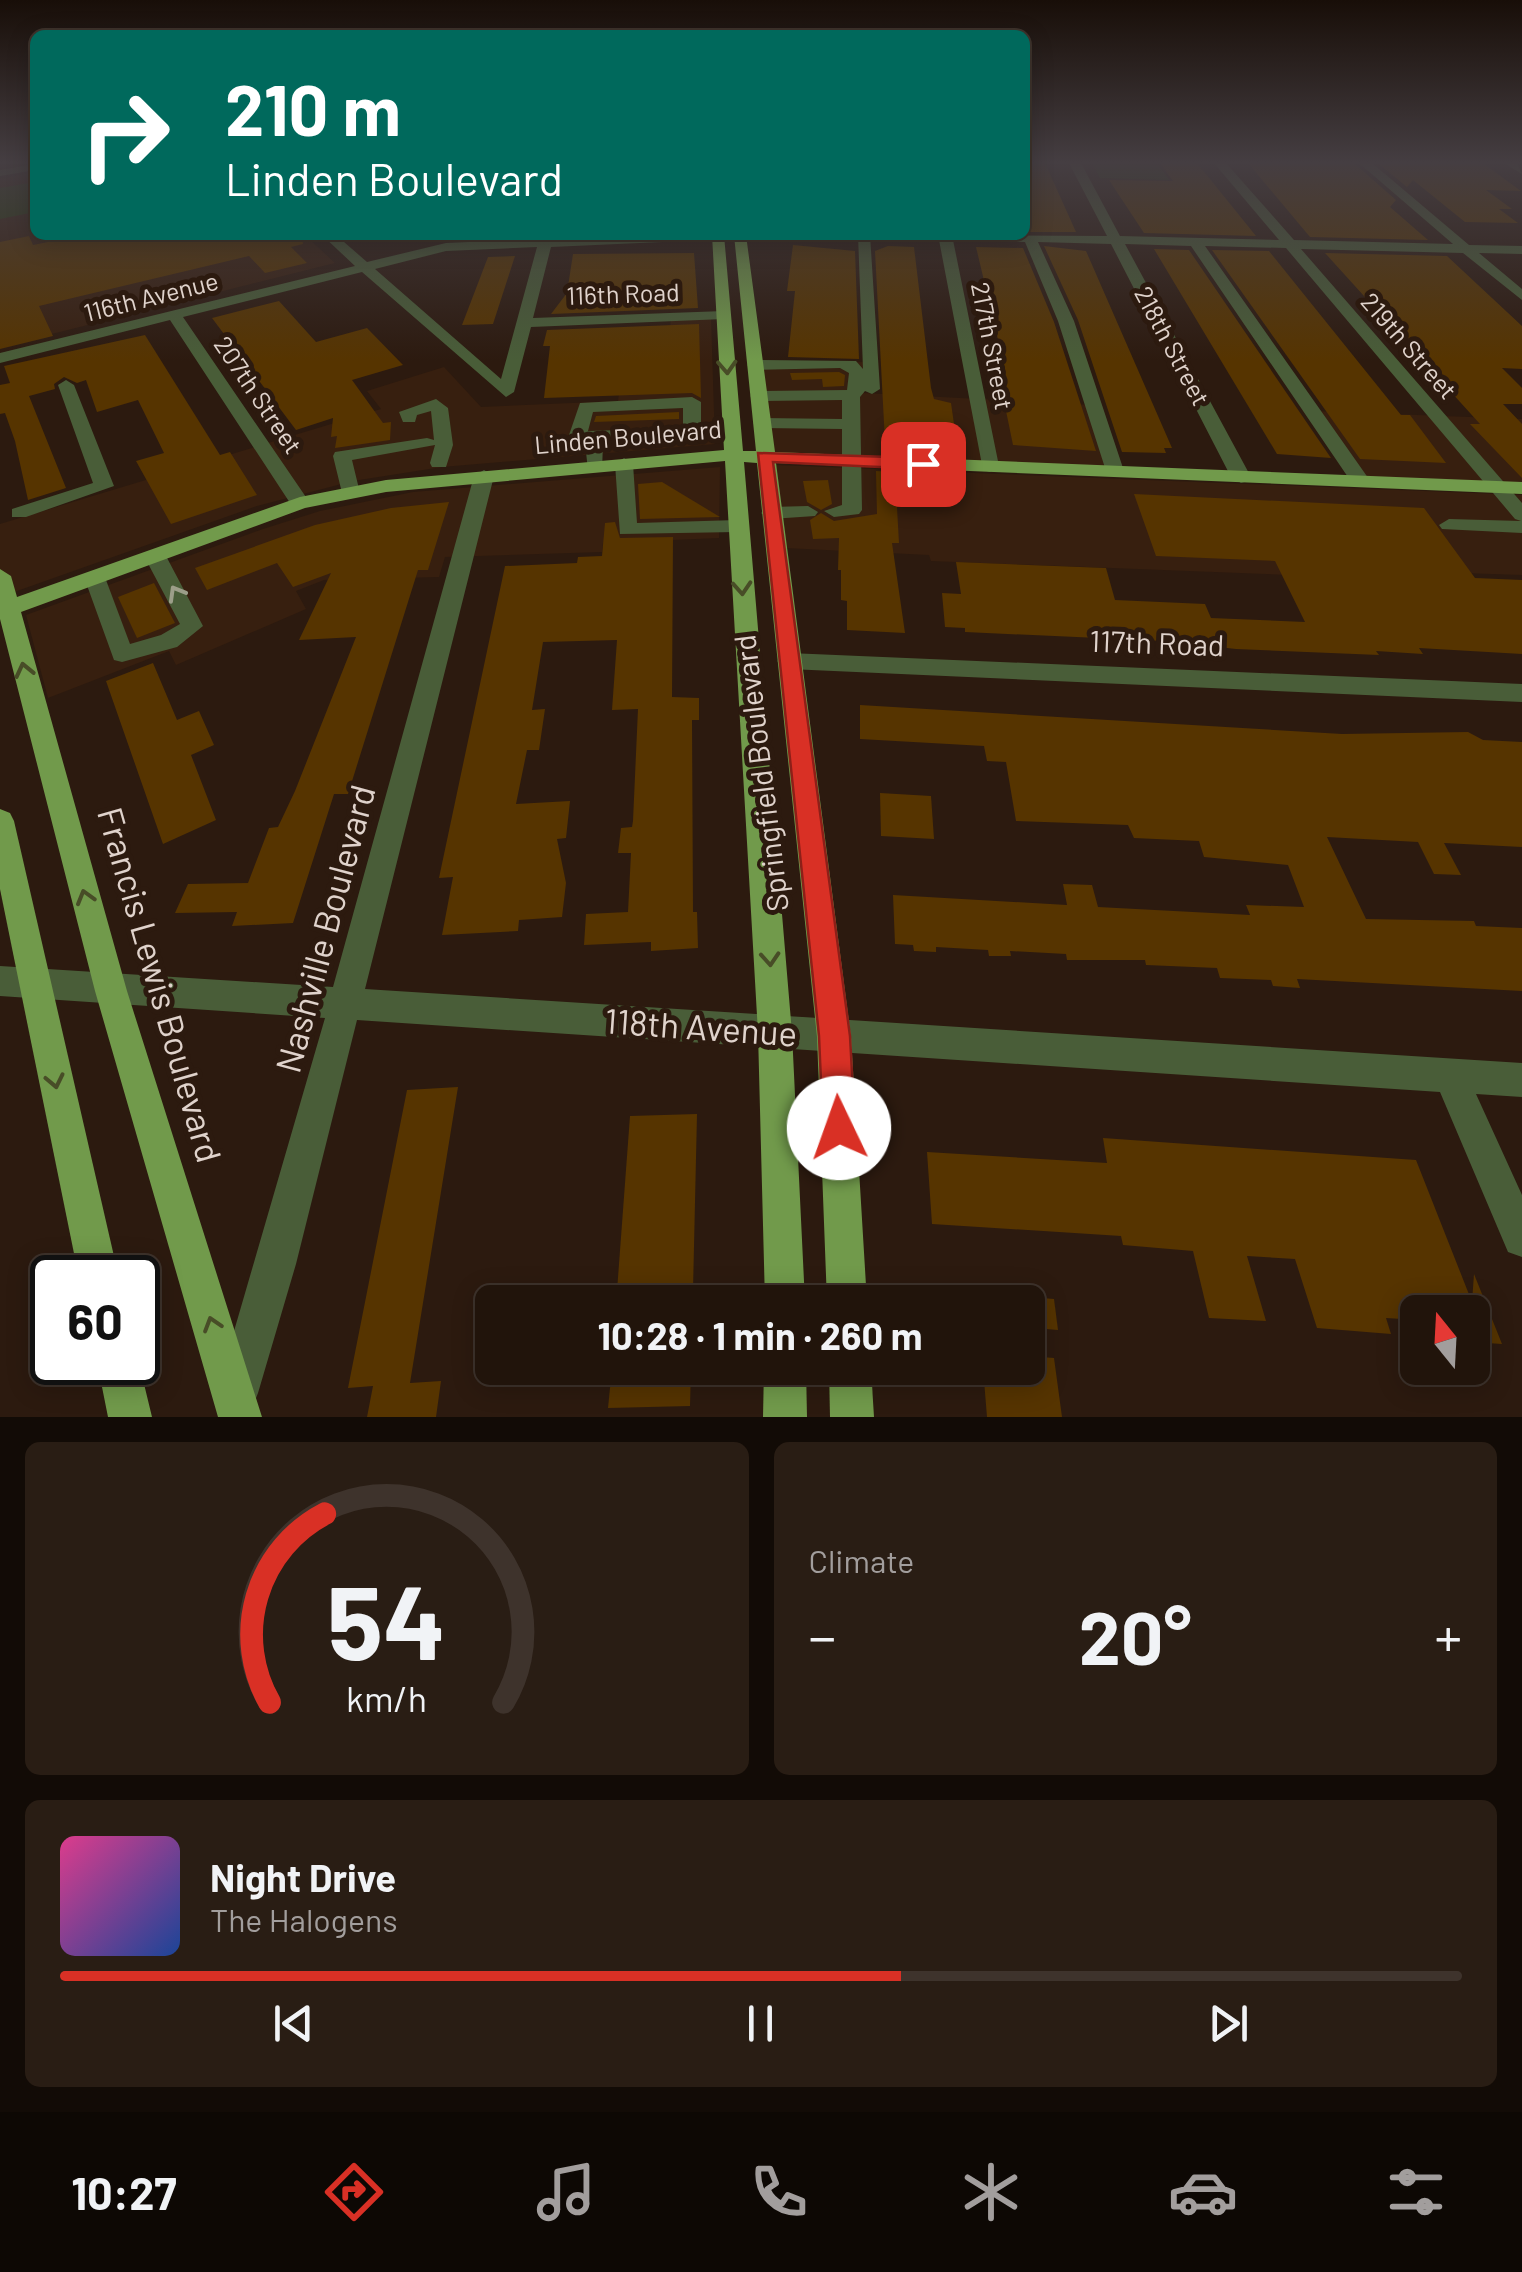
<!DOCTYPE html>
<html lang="en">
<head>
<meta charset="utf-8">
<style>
  body { margin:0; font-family:Barlow,sans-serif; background:#291d14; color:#f1f3f6; height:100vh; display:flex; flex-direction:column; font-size:38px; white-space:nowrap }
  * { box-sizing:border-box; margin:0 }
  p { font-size:32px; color:#a29e9d }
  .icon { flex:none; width:55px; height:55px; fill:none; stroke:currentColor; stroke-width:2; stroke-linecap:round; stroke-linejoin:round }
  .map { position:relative; height:1417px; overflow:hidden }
  .drawer { display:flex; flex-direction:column; gap:25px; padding:25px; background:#120b06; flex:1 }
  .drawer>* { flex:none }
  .hud { position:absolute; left:30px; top:30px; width:1000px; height:210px; border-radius:15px; box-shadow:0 5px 25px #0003,0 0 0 2px #3e332c; background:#00695c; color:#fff; overflow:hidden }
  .needle { width:65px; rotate:342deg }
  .buttons { position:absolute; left:1400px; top:1295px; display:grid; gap:20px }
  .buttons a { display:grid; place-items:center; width:90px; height:90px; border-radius:15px; background:#21140b; box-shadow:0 5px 25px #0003,0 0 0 2px #3e332c; font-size:50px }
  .speed { position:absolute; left:30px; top:1255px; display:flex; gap:20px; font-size:50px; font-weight:700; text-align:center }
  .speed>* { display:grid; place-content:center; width:130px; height:130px; border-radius:50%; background:#21140b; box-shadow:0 5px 25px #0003,0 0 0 2px #3e332c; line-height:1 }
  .speed .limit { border:5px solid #111; border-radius:15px; background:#fff; color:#111 }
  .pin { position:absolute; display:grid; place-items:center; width:85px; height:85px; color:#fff; margin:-42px; border-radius:20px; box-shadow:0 5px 15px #0006 }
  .me { position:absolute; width:110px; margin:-55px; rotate:357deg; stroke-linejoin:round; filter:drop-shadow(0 0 8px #0008) }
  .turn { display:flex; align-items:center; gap:35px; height:210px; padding:0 30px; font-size:45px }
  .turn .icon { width:130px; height:130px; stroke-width:2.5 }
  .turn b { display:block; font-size:70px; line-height:85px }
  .big { font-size:75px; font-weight:700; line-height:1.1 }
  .drawer .card { flex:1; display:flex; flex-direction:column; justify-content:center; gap:15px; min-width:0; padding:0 35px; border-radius:15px; background:#291d14 }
  .drawer .dial { align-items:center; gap:0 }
  .dial svg { height:260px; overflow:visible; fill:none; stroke:#3e332c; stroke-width:7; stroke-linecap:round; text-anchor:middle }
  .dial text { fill:#f1f3f6; stroke:none }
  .song { display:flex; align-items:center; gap:30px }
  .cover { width:120px; height:120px; border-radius:15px; background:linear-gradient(135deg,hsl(330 70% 55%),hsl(220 70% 35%)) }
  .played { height:10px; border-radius:5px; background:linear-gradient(90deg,#d93025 60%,#3e332c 60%) }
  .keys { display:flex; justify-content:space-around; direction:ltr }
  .heat { display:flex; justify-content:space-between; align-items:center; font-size:55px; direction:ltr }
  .drawer .tiles { flex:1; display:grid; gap:25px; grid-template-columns:1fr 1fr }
  .card:last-child { grid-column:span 2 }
  .trip { position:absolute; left:475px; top:1285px; width:570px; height:100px; border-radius:15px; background:#21140b; box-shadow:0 5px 25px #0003,0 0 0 2px #3e332c; font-weight:700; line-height:100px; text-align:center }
  .dock { display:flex; height:160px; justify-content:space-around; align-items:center; background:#0d0804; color:#a29e9d }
  .dock .icon { width:70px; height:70px }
  .dock .active { color:#d93025 }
  .dock b { font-size:45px; color:#f1f3f6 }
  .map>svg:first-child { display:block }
  .built { fill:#371f0f }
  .green { fill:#253a0d }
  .building { fill:#563400 }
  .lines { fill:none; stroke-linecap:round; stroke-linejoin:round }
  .minor { fill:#495d38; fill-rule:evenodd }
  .major { fill:#719a4b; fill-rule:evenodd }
  .oneway { stroke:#484d27 }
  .oneway2 { stroke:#9c9e89 }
  .route { fill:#d93025; stroke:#8d1f18; stroke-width:2.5 }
  .labels { text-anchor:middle; stroke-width:10; stroke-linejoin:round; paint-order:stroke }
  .far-street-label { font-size:25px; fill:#e0d3cc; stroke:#2c1a0f }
  .street-label { font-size:30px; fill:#e0d3cc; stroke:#2c1a0f }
  .near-street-label { font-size:35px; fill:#e0d3cc; stroke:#2c1a0f }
</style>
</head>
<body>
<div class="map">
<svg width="1522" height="1417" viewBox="0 0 1522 1417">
  <rect width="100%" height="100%" fill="#2c1a0f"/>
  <!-- built -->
  <g class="built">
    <polygon points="35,172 35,235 305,235 335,263 0,347 0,179"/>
    <polygon points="711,317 715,444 442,467 353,481 257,506 0,597 0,524 381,409 367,391 444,367 481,407 618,401 624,353 668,349 671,318"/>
    <polygon points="865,362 864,393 1092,405 1112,469 772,452 760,363"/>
    <polygon points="1313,411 1522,419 1522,487 1362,480"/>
    <polygon points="776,465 1522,495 1522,575 1462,573 1467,582 931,561 929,555 785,548"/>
    <polygon points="720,467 719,538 603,543 602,552 445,557 439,577 324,580 296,591 306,609 176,665 169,651 48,698 26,615 263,529 320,511 413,492"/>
  </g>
  <!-- green -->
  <g class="green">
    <polygon points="1092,163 1157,163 1169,180 1100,178"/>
    <polygon points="35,182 35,212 0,219 0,188"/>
  </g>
  <!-- building -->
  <g class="building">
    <polygon points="1025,163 1045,163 1076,232 1025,232"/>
    <polygon points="1160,163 1197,163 1256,236 1144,233 1109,180 1173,181"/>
    <polygon points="1248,163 1355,164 1396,200 1390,207 1428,240 1310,237"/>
    <polygon points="1379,164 1484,164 1521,191 1486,190 1512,209 1499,209 1518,223 1465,222 1413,180 1407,187"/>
    <polygon points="83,235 302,235 303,244 291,247 307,263 265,273 249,256 39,306 53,336 0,349 0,242 29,236 33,245"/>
    <polygon points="793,245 855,251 859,359 788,357 795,291 787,291"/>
    <polygon points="888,246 914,247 931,388 934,399 951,403 957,445 885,442 875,251"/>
    <polygon points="1044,246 1086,251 1172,448 1164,448 1166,453 1122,452 1078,320"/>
    <polygon points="976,247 1023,248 1054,322 1096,451 1013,445 1005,406 1008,406 1001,369 1005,369"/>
    <polygon points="1154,249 1189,250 1331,458 1277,454"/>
    <polygon points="1212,250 1269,251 1401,415 1410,415 1446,463 1360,459"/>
    <polygon points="694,253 698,308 551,314 567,293 573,254"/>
    <polygon points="1325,253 1447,256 1522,326 1522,369 1502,368 1522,388 1522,404 1503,404 1522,424 1522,478 1470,424 1480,424"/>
    <polygon points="515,256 493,324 462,325 488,257"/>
    <polygon points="279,301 316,342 367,328 403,365 352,380 383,423 391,422 390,440 335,448 337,436 331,437 333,418 296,430 212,318"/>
    <polygon points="699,324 701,398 692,393 544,398 550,346 543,346 547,330"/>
    <polygon points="145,335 220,455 230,452 257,495 171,524 136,461 164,453 138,400 97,412 86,380 77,383 64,377 54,384 55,389 29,396 66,488 28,500 15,441 5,413 0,414 0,385 10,383 4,366"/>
    <polygon points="839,372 845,375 844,386 823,387 822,379 792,380 790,373"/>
    <polygon points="679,412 679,419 594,422 596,416"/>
    <polygon points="876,471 895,472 899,543 892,543 905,633 847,630 847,601 841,600 841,570 838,570 839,538 813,539 810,520 821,513 834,521 877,514"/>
    <polygon points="828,480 832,504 821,510 807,502 803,481"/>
    <polygon points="662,482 720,517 640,519 638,484"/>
    <polygon points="1134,494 1424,508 1475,578 1522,580 1522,654 1419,648 1423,654 1376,651 1379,655 1236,649 1164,641 965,632 965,628 945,627 942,593 961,594 956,562 1106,568 1115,600 1205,604 1211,618 1305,622 1275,561 1156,556"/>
    <polygon points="449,502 428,570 418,570 348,794 334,794 293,923 232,926 237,912 175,913 188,884 248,883 269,828 278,827 295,791 356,637 299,640 331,573 293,587 277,563 207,590 195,568 315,525 391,508"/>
    <polygon points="615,522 620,538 673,537 672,697 699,698 699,720 692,720 693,912 697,912 698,948 651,951 651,942 584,945 586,914 628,912 631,853 618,853 621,828 632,827 633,821 638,709 612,710 617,640 543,642 532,710 545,709 539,750 527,750 516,804 570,801 566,838 557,839 566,883 562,917 519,920 518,931 442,935 453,877 439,878 505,566 577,563 578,557 602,556 605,523"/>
    <polygon points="154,583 175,623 137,638 118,597"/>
    <polygon points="153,663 177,720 199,711 214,745 191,755 216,820 163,844 106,681"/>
    <polygon points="860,705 1342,734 1468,732 1483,740 1522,742 1522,847 1444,843 1461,875 1434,874 1418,842 1327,837 1366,919 1474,921 1476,926 1522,928 1522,991 1297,979 1300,988 1273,986 1271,980 1220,978 1217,968 1146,965 1145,960 1067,960 1066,954 1010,951 1011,956 989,956 988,950 936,947 936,952 914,951 913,945 895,944 893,895 1067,905 1063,884 1092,885 1098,907 1250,915 1246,905 1304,907 1288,865 1204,857 1199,841 1134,838 1128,825 1016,821 1006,762 987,761 984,746 860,739"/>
    <polygon points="880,793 931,796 934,839 881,836"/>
    <polygon points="458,1087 410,1383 441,1381 436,1417 367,1417 373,1386 348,1388 407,1090"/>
    <polygon points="697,1114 693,1290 617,1291 630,1116"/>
    <polygon points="1103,1138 1416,1160 1472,1302 1474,1274 1502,1344 1472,1342 1472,1312 1418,1312 1418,1320 1386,1318 1391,1334 1317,1328 1295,1259 1247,1256 1266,1321 1209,1318 1193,1251 1123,1245 1121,1236 932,1224 927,1152 1107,1163"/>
    <polygon points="1031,1297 1054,1299 1058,1330 1034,1328"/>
    <polygon points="1028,1356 1054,1358 1062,1417 987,1417 983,1368 1028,1368"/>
    <polygon points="612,1368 691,1368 690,1406 608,1408"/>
  </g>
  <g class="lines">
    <!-- minor -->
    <g class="minor">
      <polygon points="1069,163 1081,163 1120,236 1279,240 1214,163 1226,163 1294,240 1453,244 1359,163 1372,163 1469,245 1522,246 1522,254 1479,253 1522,289 1522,300 1463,253 1301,249 1522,503 1522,533 1442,529 1439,525 1449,519 1521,521 1515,519 1286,248 1205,246 1371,482 1368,486 1354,486 1191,246 1125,244 1251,477 1248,481 1241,483 1231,477 1111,244 1038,242 1074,321 1124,471 1115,477 1106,471 1058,321 1025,242 953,240 999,466 990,472 983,470 939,240 901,235 1107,236"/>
      <polygon points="1504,163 1517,163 1522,174"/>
      <polygon points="35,164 35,170 0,176 0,170"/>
      <path d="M322 235H336L367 262 446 243 539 239 541 235H553V239L735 235 729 239 551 247 533 318 724 311 731 315 724 319 531 327 514 392 506 397 362 272 183 317 310 503 300 509 290 503 170 320 0 363V353L355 266ZM537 247 501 379 375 269 446 251Z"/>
      <polygon points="858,235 870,235 880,389 872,394 865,391 860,397 862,510 859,514 834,517 824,511 842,505 842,429 762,428 753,423 762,418 842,419 842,400 759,401 750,396 759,391 847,390 849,373 840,368 755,370 747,365 755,360 856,361 863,369"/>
      <polygon points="66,380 74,385 114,486 26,517 12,517 12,509 93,483 58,385"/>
      <path d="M692 397 701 402V429L694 437 603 443 602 471H588L585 442 569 435 580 403ZM683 408V428L588 431 593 412Z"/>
      <polygon points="436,399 448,408 453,445 446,467 432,467 430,463 435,445 352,460 360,493 350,499 343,497 333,456 335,452 427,438 434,440 431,411 417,415 415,422 403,422 399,412"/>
      <polygon points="624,458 633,464 637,523 737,520 747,526 737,532 620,534 615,464"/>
      <polygon points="484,470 494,476 365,989 1522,1063 1522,1097 1476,1094 1522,1195 1522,1257 1508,1252 1440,1092 357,1020 296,1264 258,1393 252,1408 237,1414 222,1408 216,1393 325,1018 0,996 0,966 333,987 474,476"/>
      <polygon points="808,506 818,512 815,516 771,519 761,513 771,507"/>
      <polygon points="155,549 166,556 203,626 177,647 122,662 114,660 84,577 95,570 103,572 130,644 161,635 180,624 144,556"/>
      <polygon points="789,653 1522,684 1522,702 789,669 777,661"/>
    </g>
    <!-- major -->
    <g class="major">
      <polygon points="712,235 724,235 743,451 756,451 734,235 746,235 775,452 1522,482 1522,494 776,463 851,1037 867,1302 827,1302 817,1037 757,463 744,462 792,1033 805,1302 765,1302 758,1033 725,461 386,492 305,508 21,612 127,991 262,1417 218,1417 95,991 0,619 0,569 11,576 17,597 300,497 386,480 724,450"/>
      <polygon points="0,809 10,813 14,821 119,1278 79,1278 0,889"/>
      <polygon points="138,1359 152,1417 108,1417 97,1362 138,1362"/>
      <polygon points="764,1368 806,1368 807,1417 763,1417"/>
      <polygon points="829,1368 871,1368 874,1417 830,1417"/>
    </g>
  </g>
  <!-- one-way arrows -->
  <defs><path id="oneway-chevron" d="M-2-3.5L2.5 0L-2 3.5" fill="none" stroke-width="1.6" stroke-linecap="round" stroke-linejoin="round" transform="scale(2.5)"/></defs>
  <g class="oneway">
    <use href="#oneway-chevron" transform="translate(727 367) rotate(87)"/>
    <use href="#oneway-chevron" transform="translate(742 588) rotate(86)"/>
    <use href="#oneway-chevron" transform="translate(24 670) rotate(-103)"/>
    <use href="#oneway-chevron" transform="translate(85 897) rotate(-106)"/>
    <use href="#oneway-chevron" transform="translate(770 959) rotate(86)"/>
    <use href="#oneway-chevron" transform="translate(55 1081) rotate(78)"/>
    <use href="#oneway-chevron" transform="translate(212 1324) rotate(-107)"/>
  </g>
  <use class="oneway2" href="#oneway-chevron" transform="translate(176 593) rotate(-120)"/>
  <!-- sky -->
  <linearGradient id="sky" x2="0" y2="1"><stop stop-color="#180e08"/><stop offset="0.45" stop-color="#453e42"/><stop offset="1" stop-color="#453e42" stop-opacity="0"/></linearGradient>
  <rect width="1522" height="361" fill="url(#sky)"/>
  <!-- route -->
  <polygon class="route" points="758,453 923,458 932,464 923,469 773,462 850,1036 855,1128 850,1139 839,1144 827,1139 823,1128 819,1036"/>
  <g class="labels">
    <!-- far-street labels -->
    <g class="far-street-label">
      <text transform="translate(623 294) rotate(-2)" y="9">116th Road</text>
      <text transform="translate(151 297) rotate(-14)" y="9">116th Avenue</text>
      <text transform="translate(992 346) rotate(79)" y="9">217th Street</text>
      <text transform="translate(1172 346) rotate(62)" y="9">218th Street</text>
      <text transform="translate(1409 346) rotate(49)" y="9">219th Street</text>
      <text transform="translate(258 395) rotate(56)" y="9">207th Street</text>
      <text transform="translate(628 437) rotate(-5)" y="9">Linden Boulevard</text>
    </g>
    <!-- street labels -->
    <g class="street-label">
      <text transform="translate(1157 644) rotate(2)" y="10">117th Road</text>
      <text transform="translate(762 773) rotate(-97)" y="10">Springfield Boulevard</text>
    </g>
    <!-- near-street labels -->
    <g class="near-street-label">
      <text transform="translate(326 929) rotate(-75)" y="12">Nashville Boulevard</text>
      <text transform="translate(159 985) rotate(74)" y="12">Francis Lewis Boulevard</text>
      <text transform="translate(701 1028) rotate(4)" y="12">118th Avenue</text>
    </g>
  </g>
</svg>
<div class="buttons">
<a><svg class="needle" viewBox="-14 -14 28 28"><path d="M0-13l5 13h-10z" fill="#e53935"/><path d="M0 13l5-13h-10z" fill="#a29e9d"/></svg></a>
</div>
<div class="speed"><div class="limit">60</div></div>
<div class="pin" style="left:923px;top:464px;background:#d93025"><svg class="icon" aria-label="arrive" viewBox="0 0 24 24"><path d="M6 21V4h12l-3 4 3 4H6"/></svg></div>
<svg class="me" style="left:839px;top:1128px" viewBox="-20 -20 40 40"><circle r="19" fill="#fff"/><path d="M0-13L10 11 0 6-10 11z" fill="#d93025"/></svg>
<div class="trip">10:28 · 1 min · 260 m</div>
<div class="hud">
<div class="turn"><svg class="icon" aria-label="right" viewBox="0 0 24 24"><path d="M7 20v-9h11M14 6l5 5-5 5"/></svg><div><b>210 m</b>Linden Boulevard</div></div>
</div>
</div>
<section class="drawer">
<div class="tiles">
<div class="card dial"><svg viewBox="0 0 100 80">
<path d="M14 69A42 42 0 1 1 86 69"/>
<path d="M14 69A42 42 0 0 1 31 11" stroke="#d93025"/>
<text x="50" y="56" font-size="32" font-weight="700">54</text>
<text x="50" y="72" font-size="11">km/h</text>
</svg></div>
<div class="card"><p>Climate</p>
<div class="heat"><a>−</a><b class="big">20°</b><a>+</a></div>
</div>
<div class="card">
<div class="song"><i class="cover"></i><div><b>Night Drive</b><p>The Halogens</p></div></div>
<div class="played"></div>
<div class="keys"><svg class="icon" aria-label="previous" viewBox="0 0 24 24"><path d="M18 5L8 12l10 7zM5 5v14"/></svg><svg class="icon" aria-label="pause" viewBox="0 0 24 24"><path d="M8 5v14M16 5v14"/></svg><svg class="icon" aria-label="next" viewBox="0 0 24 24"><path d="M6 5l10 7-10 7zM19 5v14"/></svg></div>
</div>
</div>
</section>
<nav class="dock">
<b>10:27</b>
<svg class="icon active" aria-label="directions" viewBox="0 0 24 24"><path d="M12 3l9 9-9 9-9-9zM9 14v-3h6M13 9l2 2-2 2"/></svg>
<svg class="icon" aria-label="music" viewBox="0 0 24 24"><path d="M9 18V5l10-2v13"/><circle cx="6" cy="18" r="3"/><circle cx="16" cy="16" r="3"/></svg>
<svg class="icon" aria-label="phone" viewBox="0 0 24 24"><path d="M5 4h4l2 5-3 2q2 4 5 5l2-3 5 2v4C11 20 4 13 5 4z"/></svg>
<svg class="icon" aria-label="climate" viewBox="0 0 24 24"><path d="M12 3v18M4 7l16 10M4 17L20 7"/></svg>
<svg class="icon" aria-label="car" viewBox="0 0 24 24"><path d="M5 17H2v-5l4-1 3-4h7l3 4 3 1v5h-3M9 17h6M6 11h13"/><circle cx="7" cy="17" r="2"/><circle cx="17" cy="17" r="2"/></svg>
<svg class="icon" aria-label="filters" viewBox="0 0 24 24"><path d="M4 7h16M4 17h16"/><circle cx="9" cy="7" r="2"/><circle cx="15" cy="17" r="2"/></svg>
</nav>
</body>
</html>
